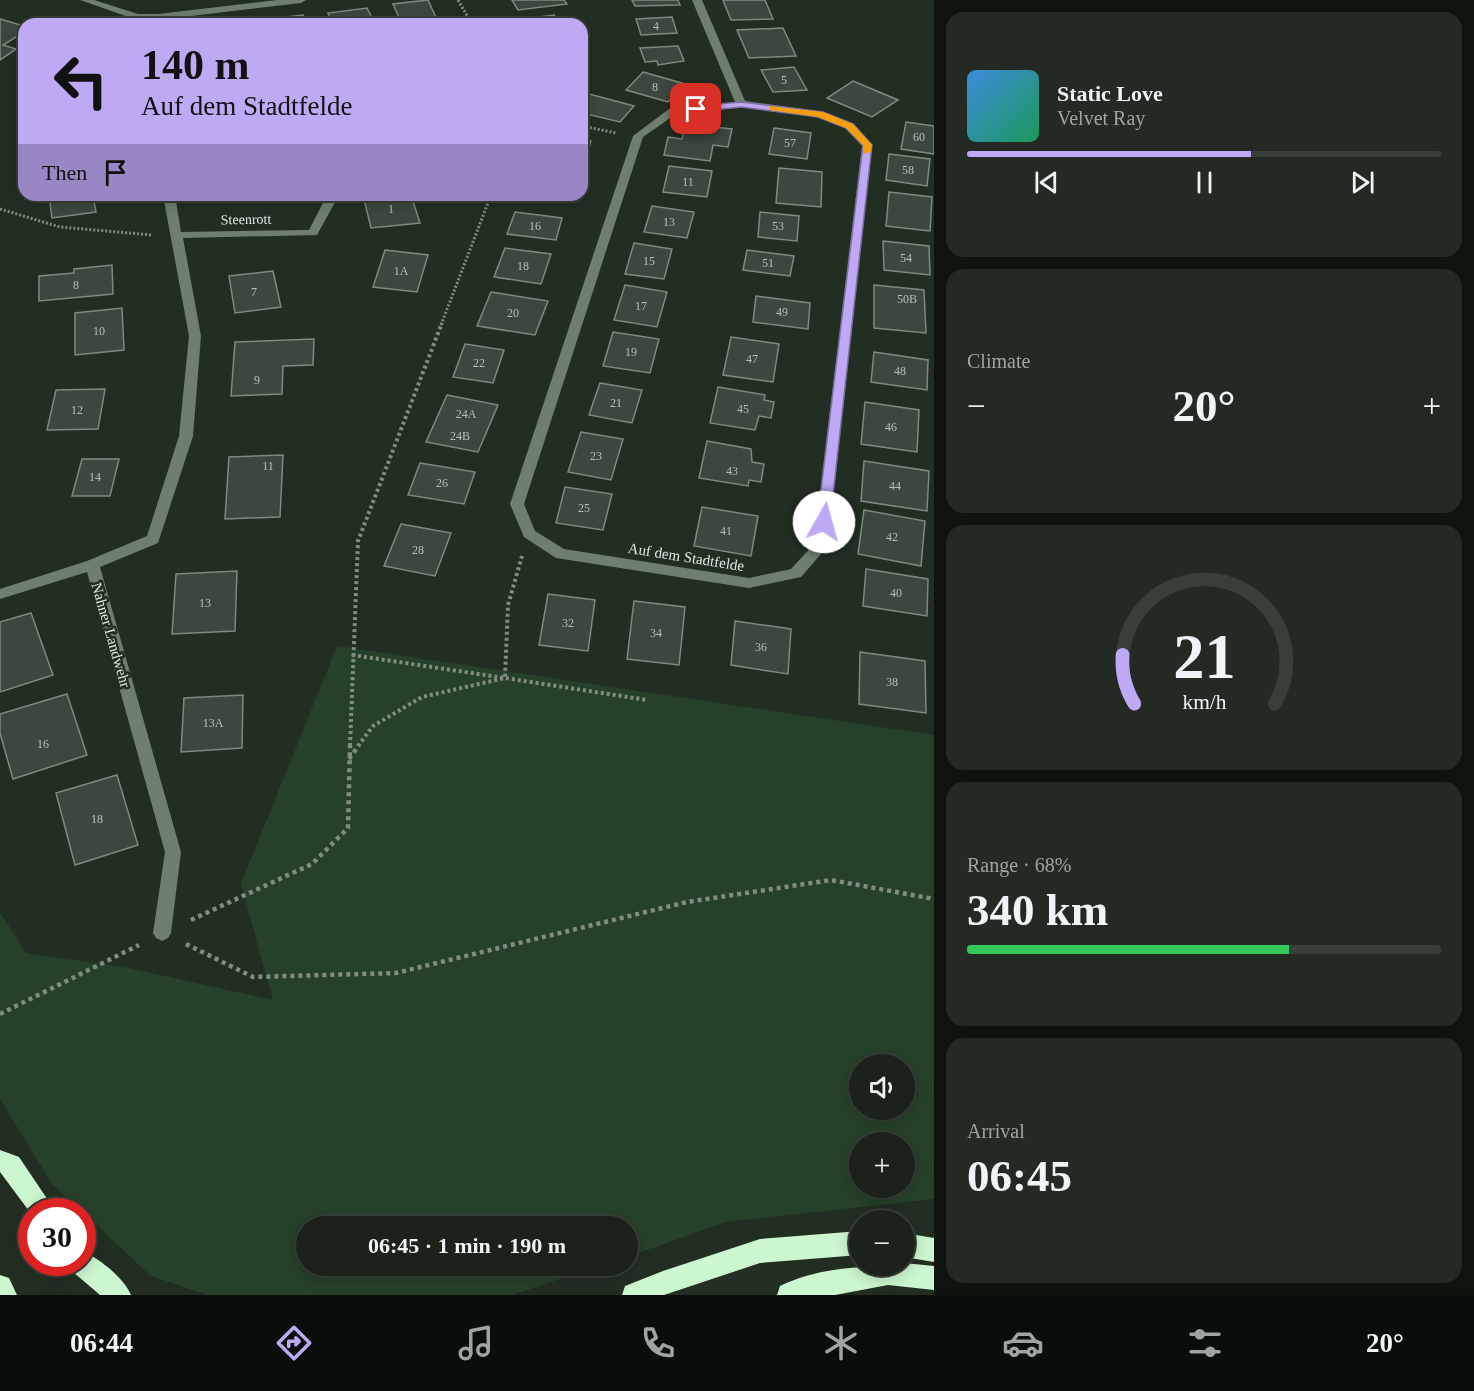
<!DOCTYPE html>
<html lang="en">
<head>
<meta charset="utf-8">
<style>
  body { margin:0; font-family:"Times New Roman",serif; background:#232a23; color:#f1f3f6; height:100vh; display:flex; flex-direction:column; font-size:22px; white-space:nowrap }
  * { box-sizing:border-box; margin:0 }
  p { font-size:20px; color:#9fa4a2 }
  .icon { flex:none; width:33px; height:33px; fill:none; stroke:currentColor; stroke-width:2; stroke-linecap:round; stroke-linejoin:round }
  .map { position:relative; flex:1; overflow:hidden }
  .details { display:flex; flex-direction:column; gap:12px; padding:12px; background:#0e130e; width:540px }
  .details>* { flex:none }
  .guide { position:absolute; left:18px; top:18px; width:570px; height:183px; border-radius:18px; box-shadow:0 3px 15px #0003,0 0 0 2px #383f39; background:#bea9f5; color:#111; overflow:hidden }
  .tools { position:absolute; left:849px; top:1054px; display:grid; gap:12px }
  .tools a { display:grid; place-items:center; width:66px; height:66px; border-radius:50%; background:#1a221a; box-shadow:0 3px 15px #0003,0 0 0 2px #383f39; font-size:30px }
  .speed { position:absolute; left:18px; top:1198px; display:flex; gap:12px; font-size:30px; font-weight:700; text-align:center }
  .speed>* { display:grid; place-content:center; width:78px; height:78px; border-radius:50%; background:#1a221a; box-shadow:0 3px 15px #0003,0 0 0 2px #383f39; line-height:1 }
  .speed .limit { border:9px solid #d22; background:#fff; color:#111 }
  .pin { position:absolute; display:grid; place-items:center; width:51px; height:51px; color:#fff; margin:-26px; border-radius:12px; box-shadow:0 3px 9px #0006 }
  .me { position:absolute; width:66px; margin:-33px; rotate:7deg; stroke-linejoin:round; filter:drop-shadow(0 0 4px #0008) }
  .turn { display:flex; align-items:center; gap:21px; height:126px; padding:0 24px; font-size:27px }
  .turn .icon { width:78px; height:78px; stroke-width:2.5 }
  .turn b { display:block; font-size:42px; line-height:51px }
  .then { display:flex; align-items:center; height:57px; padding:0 24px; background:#0003; gap:12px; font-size:22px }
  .big { font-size:45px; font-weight:800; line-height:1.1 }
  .details .card { flex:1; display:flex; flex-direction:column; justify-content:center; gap:9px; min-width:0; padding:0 21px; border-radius:18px; background:#232a23 }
  .details .dial { align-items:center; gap:0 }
  .dial svg { height:156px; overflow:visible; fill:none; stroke:#383f39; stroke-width:7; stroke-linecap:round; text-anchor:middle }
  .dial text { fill:#f1f3f6; stroke:none }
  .song { display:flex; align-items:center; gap:18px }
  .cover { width:72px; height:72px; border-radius:9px; background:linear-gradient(135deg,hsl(210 70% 55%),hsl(150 70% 35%)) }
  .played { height:6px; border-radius:3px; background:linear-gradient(90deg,#bea9f5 60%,#383f39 60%) }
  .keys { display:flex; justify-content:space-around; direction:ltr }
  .heat { display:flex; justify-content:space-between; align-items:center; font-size:33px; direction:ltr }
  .charge { height:9px; border-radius:4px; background:linear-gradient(90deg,#34c759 68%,#383f39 0) }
  .trip { position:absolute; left:296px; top:1216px; width:342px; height:60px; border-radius:30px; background:#1a221a; box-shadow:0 3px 15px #0003,0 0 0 2px #383f39; font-weight:800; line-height:60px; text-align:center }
  .tabs { display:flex; height:96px; justify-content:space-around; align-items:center; background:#0a0e0a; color:#9fa4a2 }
  .tabs .icon { width:42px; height:42px }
  .tabs .selected { color:#bea9f5 }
  .tabs b { font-size:27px; color:#f1f3f6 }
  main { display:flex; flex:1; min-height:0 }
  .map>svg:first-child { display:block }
  .green { fill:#274029; fill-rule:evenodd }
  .building { fill:#3c483d; stroke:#7d8a7d; stroke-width:1.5 }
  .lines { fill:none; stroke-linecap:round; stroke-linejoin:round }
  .path-far2 { stroke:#828c82; stroke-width:3; stroke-dasharray:2 2; stroke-linecap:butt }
  .path-far1 { stroke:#828c82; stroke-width:4; stroke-dasharray:3 3; stroke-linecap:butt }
  .path { stroke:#828c82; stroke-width:4.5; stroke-dasharray:4 4; stroke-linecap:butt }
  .minor { fill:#6e7f6f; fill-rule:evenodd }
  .highway { fill:#ccf6cf; fill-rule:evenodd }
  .route { fill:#bea9f5; stroke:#7c6e9f; stroke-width:1.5 }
  .slow { fill:#f59e0b }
  .labels { text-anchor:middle; stroke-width:5; stroke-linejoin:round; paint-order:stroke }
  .number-label { font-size:12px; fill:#b6bfb6 }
  .far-street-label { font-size:14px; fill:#dfe7df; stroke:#232e23 }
  .street-label { font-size:15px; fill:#dfe7df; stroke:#232e23 }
</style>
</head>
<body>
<main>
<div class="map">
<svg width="934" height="1295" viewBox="0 0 934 1295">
  <rect width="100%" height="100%" fill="#232e23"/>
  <!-- green -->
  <path class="green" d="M337 646 934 735V1199L726 1222 627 1257V1227H306V1266H600L512 1295H208L151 1276 52 1184 0 1099V912L26 953 129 968 273 1000 241 884ZM860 1065H904V1110H860ZM860 1143H904V1188H860Z"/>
  <!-- building -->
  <g class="building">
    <polygon points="428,0 439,24 402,24 393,4"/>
    <polygon points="512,0 564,0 567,4 518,10"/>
    <polygon points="632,0 678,0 680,5 635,6"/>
    <polygon points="723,0 765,0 773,19 731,20"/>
    <polygon points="367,8 375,24 333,24 328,13"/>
    <polygon points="303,15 305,24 261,24 260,20"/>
    <polygon points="554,15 561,24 516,24 514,20"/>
    <polygon points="672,17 677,33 641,35 636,19"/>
    <polygon points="0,19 24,26 24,32 3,45 16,49 0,60"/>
    <polygon points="783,28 796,56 749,58 737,30"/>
    <polygon points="678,46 684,61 658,65 657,61 645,62 640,48"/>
    <polygon points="794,67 807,90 773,92 761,70"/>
    <polygon points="643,72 685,84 668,102 626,90"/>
    <polygon points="853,81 898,100 872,117 827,98"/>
    <polygon points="589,94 634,106 620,122 582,113 582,103"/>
    <polygon points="906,122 934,126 934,154 901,149"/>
    <polygon points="686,124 732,129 728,147 713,145 710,161 664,155 668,137 682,139"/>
    <polygon points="774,128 811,133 807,159 769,154"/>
    <polygon points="582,139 591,141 585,160 582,160"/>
    <polygon points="889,154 930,159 927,186 886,180"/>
    <polygon points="669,166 712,171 707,197 663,192"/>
    <polygon points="779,168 822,172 821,207 776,203"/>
    <polygon points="889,192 932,197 930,231 886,226"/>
    <polygon points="49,195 93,195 96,212 52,218"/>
    <polygon points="363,195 411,195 420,223 371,228"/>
    <polygon points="652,206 694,212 687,238 644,232"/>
    <polygon points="515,212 562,218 556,240 507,234"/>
    <polygon points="760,212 799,216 797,241 758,237"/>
    <polygon points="883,241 929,246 930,275 884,270"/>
    <polygon points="634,243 672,249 664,279 625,274"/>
    <polygon points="505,248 551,254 541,284 494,277"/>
    <polygon points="385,250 428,255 417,292 373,287"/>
    <polygon points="747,250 794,256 790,276 743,270"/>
    <polygon points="112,265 113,294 39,301 39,276 74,273 74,269"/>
    <polygon points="273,271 281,307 235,313 229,276"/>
    <polygon points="625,285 667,292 657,327 614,320"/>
    <polygon points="874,285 924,290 926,333 874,328"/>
    <polygon points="491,292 548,301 535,335 477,326"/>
    <polygon points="756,296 810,303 808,329 753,322"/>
    <polygon points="122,308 124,350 75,355 75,313"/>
    <polygon points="613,332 659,339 650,373 603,366"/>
    <polygon points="731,337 779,344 773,382 723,375"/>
    <polygon points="314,339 313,365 283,366 282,394 231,396 235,342"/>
    <polygon points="465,344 504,350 493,383 453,377"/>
    <polygon points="874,352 928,360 927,390 871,382"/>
    <polygon points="600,383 642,390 632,423 589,415"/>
    <polygon points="718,387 765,395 764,400 774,402 771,418 759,416 755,430 710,423"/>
    <polygon points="105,389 98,429 47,430 56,390"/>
    <polygon points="447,395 498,405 478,452 426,442"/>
    <polygon points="865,402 919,410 917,452 861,444"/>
    <polygon points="581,432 623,439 611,480 568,472"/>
    <polygon points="707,441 751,449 752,462 764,464 761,482 749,480 748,486 699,478"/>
    <polygon points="283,455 280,517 225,519 229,457"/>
    <polygon points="82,459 119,459 110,496 72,496"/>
    <polygon points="864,461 929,471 927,511 861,501"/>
    <polygon points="420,463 475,472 464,504 408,495"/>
    <polygon points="565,487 612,494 603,530 556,523"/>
    <polygon points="702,507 758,516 751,556 694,546"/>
    <polygon points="864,510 925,521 921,566 858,554"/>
    <polygon points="401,524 451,533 435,576 384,566"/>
    <polygon points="866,569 928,579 927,616 863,606"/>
    <polygon points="237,571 235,631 172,634 176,574"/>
    <polygon points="548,594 595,600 588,651 539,645"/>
    <polygon points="634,601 685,607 679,665 627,659"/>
    <polygon points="31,613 53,675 0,692 0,622"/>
    <polygon points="735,621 791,629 788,674 731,665"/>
    <polygon points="860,652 925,661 926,713 859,704"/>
    <polygon points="67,694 87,755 13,779 0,733 0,714"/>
    <polygon points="243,695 242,748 181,752 184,698"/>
    <polygon points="117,775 138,845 75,865 56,793"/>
  </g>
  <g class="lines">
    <!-- path-far2 -->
    <g class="path-far2">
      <polyline points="458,0 472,24"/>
      <polyline points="582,126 616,133"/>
      <polyline points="0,209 60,227 152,235"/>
      <polyline points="441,325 491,195"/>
    </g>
    <!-- path-far1 -->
    <g class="path-far1">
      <polyline points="352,655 505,678 508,605 522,556"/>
      <polyline points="350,746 358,541 442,323"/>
      <polyline points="358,746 373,726 422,697 505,678 647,700"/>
    </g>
    <!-- path -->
    <g class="path">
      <polyline points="349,759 359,745"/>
      <polyline points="191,920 312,864 348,828 350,745"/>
      <polyline points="186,944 253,977 396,973 687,902 831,880 934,899"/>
      <polyline points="0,1014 139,945"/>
    </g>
    <!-- minor -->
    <g class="minor">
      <polygon points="80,0 94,0 138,14 158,14 277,0 306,0 301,3 158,20 137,20"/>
      <path d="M692 0H702L745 101 824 112 853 124 872 145 828 546 801 577 749 588 556 558 524 537 510 504 633 136 669 109 735 102ZM741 107 818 117 845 128 862 146 814 544 791 569 749 578 564 549 535 531 524 504 643 137 676 114Z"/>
      <polygon points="163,195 175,195 181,232 309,230 327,195 339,195 317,235 183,238 201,336 193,436 158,543 100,567 181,852 171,933 168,938 162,941 156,938 153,933 165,852 87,572 0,599 0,589 87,561 147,536 179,436 189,336"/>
    </g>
    <!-- highway -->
    <g class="highway">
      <polygon points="0,1150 19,1157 56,1212 32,1212 32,1215 0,1172"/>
      <polygon points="860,1231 860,1255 760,1263 664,1295 622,1295 625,1286 663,1271 760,1239"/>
      <polygon points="904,1233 934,1238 934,1262 904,1257"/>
      <path d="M82 1251C99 1258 124 1278 131 1295H100L73 1272 70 1263H82Z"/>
      <path d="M904 1263 934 1266V1290L888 1285 835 1295H777L780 1286C819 1267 862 1266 904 1266Z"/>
      <polygon points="0,1275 9,1278 17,1295 0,1295"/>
    </g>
  </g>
  <!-- route -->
  <polygon class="route" points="741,102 823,112 853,124 872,145 830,522 824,526 817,522 863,145 846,128 818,117 741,107 696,112 691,109 696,106"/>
  <!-- slow -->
  <polygon class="slow" points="769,106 823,112 853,124 872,145 871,152 863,154 863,145 846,128 818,117 769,110"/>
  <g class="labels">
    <!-- number labels -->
    <g class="number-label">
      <text x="656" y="30">4</text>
      <text x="784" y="84">5</text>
      <text x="655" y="91">8</text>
      <text x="919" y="141">60</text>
      <text x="790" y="147">57</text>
      <text x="908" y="174">58</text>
      <text x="688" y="186">11</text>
      <text x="391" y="213">1</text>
      <text x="669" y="226">13</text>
      <text x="535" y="230">16</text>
      <text x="778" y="230">53</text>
      <text x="906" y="262">54</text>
      <text x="649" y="265">15</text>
      <text x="768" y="267">51</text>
      <text x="523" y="270">18</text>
      <text x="401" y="275">1A</text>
      <text x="76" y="289">8</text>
      <text x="254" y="296">7</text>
      <text x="907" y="303">50B</text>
      <text x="641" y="310">17</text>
      <text x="782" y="316">49</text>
      <text x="513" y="317">20</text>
      <text x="99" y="335">10</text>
      <text x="631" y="356">19</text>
      <text x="752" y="363">47</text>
      <text x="479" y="367">22</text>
      <text x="900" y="375">48</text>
      <text x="257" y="384">9</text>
      <text x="616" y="407">21</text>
      <text x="743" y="413">45</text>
      <text x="77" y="414">12</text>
      <text x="466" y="418">24A</text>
      <text x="891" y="431">46</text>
      <text x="460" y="440">24B</text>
      <text x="596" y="460">23</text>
      <text x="268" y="470">11</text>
      <text x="732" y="475">43</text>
      <text x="95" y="481">14</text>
      <text x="442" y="487">26</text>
      <text x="895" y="490">44</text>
      <text x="584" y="512">25</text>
      <text x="726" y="535">41</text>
      <text x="892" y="541">42</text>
      <text x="418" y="554">28</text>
      <text x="896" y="597">40</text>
      <text x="205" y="607">13</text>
      <text x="568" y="627">32</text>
      <text x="656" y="637">34</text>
      <text x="761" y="651">36</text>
      <text x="892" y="686">38</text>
      <text x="213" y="727">13A</text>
      <text x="43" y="748">16</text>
      <text x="97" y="823">18</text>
    </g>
    <!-- far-street labels -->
    <g class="far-street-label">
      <text transform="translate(246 219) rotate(-1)" y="5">Steenrott</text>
    </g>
    <!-- street labels -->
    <g class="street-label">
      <text transform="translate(686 557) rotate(9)" y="5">Auf dem Stadtfelde</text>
      <text transform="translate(111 635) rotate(74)" y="5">Nahner Landwehr</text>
    </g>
  </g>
</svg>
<div class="tools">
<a><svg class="icon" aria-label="sound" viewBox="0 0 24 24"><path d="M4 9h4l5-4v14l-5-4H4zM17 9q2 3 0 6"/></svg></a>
<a>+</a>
<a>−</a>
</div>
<div class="speed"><div class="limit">30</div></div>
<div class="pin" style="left:696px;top:109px;background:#d93025"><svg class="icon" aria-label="arrive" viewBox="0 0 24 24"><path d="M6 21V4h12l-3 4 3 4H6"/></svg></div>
<svg class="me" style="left:824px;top:522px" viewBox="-20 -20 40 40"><circle r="19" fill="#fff"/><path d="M0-13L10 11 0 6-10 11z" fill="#bea9f5"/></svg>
<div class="trip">06:45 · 1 min · 190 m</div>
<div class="guide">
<div class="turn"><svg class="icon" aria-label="left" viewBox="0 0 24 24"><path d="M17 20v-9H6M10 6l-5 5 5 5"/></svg><div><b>140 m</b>Auf dem Stadtfelde</div></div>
<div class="then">Then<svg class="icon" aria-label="arrive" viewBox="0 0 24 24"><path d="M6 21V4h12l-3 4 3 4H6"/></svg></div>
</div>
</div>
<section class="details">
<div class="card">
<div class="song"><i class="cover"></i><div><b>Static Love</b><p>Velvet Ray</p></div></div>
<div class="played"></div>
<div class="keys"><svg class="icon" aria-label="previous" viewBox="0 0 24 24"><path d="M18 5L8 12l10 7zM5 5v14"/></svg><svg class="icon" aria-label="pause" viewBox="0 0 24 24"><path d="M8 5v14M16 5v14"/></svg><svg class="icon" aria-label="next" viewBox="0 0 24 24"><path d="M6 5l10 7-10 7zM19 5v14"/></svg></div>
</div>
<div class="card"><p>Climate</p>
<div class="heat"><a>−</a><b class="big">20°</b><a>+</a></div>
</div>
<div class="card dial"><svg viewBox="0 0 100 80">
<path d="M14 69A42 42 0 1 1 86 69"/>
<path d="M14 69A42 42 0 0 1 8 44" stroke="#bea9f5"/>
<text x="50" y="56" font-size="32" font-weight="700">21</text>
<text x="50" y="72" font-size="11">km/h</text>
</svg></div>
<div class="card"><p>Range · 68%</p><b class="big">340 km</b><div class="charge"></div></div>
<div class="card"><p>Arrival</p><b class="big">06:45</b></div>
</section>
</main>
<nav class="tabs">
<b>06:44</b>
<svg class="icon selected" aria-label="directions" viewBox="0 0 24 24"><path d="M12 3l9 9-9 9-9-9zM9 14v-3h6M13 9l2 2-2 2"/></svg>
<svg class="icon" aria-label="music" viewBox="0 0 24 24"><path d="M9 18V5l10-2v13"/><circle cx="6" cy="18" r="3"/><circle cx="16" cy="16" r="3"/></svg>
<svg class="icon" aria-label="phone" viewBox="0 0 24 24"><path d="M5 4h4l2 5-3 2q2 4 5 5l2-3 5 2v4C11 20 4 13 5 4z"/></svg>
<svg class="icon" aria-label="climate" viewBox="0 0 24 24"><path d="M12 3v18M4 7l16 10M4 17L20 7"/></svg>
<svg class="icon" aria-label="car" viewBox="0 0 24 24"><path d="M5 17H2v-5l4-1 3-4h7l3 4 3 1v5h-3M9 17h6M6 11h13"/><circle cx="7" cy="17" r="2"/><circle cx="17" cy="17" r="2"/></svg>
<svg class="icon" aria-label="filters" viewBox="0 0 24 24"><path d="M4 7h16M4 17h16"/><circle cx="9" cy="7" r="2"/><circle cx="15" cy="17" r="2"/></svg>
<b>20°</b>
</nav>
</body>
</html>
